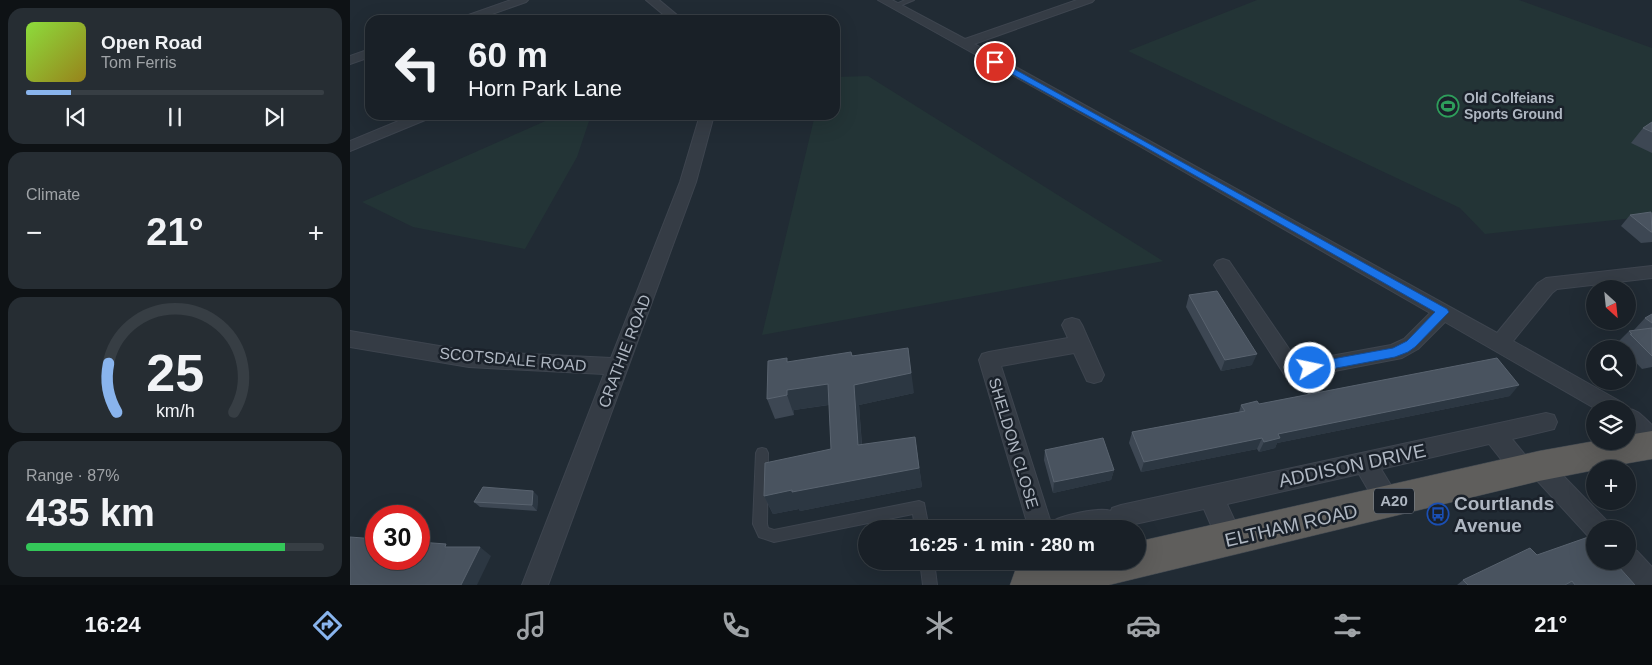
<!DOCTYPE html>
<html lang="en">
<head>
<meta charset="utf-8">
<style>
  body { margin:0; font-family:Arial,sans-serif; background:#262d33; color:#f1f3f6; height:100vh; display:flex; flex-direction:column; font-size:19px; white-space:nowrap }
  * { box-sizing:border-box; margin:0 }
  p { font-size:16px; color:#9fa3a7 }
  .icon { flex:none; width:28px; height:28px; fill:none; stroke:currentColor; stroke-width:2; stroke-linecap:round; stroke-linejoin:round }
  .map { position:relative; flex:1; overflow:hidden }
  .sheet { display:flex; flex-direction:column; gap:8px; padding:8px; background:#0e1215; width:350px }
  .sheet>* { flex:none }
  .guide { position:absolute; left:15px; top:15px; width:475px; height:105px; border-radius:15px; box-shadow:0 5px 20px #0002,0 0 0 1px #373e44; background:#192027; color:#f1f3f6; overflow:hidden }
  .needle { width:32px; rotate:153deg }
  .tools { position:absolute; left:1236px; top:280px; display:grid; gap:10px }
  .tools a { display:grid; place-items:center; width:50px; height:50px; border-radius:50%; background:#192027; box-shadow:0 5px 20px #0002,0 0 0 1px #373e44; font-size:25px }
  .speed { position:absolute; left:15px; top:505px; display:flex; gap:10px; font-size:25px; font-weight:700; text-align:center }
  .speed>* { display:grid; place-content:center; width:65px; height:65px; border-radius:50%; background:#192027; box-shadow:0 5px 20px #0002,0 0 0 1px #373e44; line-height:1 }
  .speed .limit { border:8px solid #d22; background:#fff; color:#111 }
  .pin { position:absolute; display:grid; place-items:center; width:42px; height:42px; color:#fff; margin:-21px; border:2px solid #fff; border-radius:50%; box-shadow:0 1px 5px #0007 }
  .me { position:absolute; width:55px; margin:-28px; rotate:80deg; stroke-linejoin:round; filter:drop-shadow(0 0 4px #0008) }
  .turn { display:flex; align-items:center; gap:18px; height:105px; padding:0 20px; font-size:22px }
  .turn .icon { width:65px; height:65px; stroke-width:2.5 }
  .turn b { display:block; font-size:35px; line-height:42px }
  .big { font-size:38px; font-weight:800; line-height:1.1 }
  .sheet .widget { flex:1; display:flex; flex-direction:column; justify-content:center; gap:8px; min-width:0; padding:0 18px; border-radius:15px; background:#262d33 }
  .sheet .dial { align-items:center; gap:0 }
  .dial svg { height:130px; overflow:visible; fill:none; stroke:#373e44; stroke-width:7; stroke-linecap:round; text-anchor:middle }
  .dial text { fill:#f1f3f6; stroke:none }
  .song { display:flex; align-items:center; gap:15px }
  .cover { width:60px; height:60px; border-radius:8px; background:linear-gradient(135deg,hsl(90 70% 55%),hsl(50 70% 35%)) }
  .played { height:5px; border-radius:2px; background:linear-gradient(90deg,#89b4ed 15%,#373e44 15%) }
  .keys { display:flex; justify-content:space-around; direction:ltr }
  .heat { display:flex; justify-content:space-between; align-items:center; font-size:28px; direction:ltr }
  .charge { height:8px; border-radius:4px; background:linear-gradient(90deg,#34c759 87%,#373e44 0) }
  .trip { position:absolute; left:508px; top:520px; width:288px; height:50px; border-radius:25px; background:#192027; box-shadow:0 5px 20px #0002,0 0 0 1px #373e44; font-weight:800; line-height:50px; text-align:center }
  .tabs { display:flex; height:80px; justify-content:space-around; align-items:center; background:#0a0d10; color:#9fa3a7 }
  .tabs .icon { width:35px; height:35px }
  .tabs .active { color:#89b4ed }
  .tabs b { font-size:22px; color:#f1f3f6 }
  main { display:flex; flex:1; min-height:0 }
  .map>svg:first-child { display:block }
  .green { fill:#233436 }
  .lines { fill:none; stroke-linecap:round; stroke-linejoin:round }
  .service-casing { stroke:#3e454f; stroke-width:2 }
  .minor-casing { stroke:#3e454f; stroke-width:2 }
  .trunk-casing { stroke:#3f4750; stroke-width:1 }
  .service { fill:#353c45; fill-rule:evenodd }
  .minor { fill:#353c45; fill-rule:evenodd }
  .trunk { fill:#5f5e5c; fill-rule:evenodd }
  .wall { fill:#3d4753 }
  .shaded-wall { fill:#2c3742 }
  .building { fill:#49535f; stroke:#59636f }
  .route { fill:#1a73e8; stroke:#114b97 }
  .labels { text-anchor:middle; stroke-width:5; stroke-linejoin:round; paint-order:stroke }
  .far-poi-label { font-size:14px; font-weight:bold; fill:#afb7c2; stroke:#1a212a; text-anchor:start }
  .shield { fill:#1a212a; stroke:#828a94; stroke-width:1 }
  .shield-label { font-size:15px; font-weight:bold; fill:#afb7c2 }
  .street-label { font-size:16px; fill:#afb7c2; stroke:#1a212a }
  .near-street-label { font-size:19px; fill:#afb7c2; stroke:#1a212a }
  .near-poi-label { font-size:19px; font-weight:bold; fill:#afb7c2; stroke:#1a212a; text-anchor:start }
</style>
</head>
<body>
<main>
<section class="sheet">
<div class="widget">
<div class="song"><i class="cover"></i><div><b>Open Road</b><p>Tom Ferris</p></div></div>
<div class="played"></div>
<div class="keys"><svg class="icon" aria-label="previous" viewBox="0 0 24 24"><path d="M18 5L8 12l10 7zM5 5v14"/></svg><svg class="icon" aria-label="pause" viewBox="0 0 24 24"><path d="M8 5v14M16 5v14"/></svg><svg class="icon" aria-label="next" viewBox="0 0 24 24"><path d="M6 5l10 7-10 7zM19 5v14"/></svg></div>
</div>
<div class="widget"><p>Climate</p>
<div class="heat"><a>−</a><b class="big">21°</b><a>+</a></div>
</div>
<div class="widget dial"><svg viewBox="0 0 100 80">
<path d="M14 69A42 42 0 1 1 86 69"/>
<path d="M14 69A42 42 0 0 1 9 39" stroke="#89b4ed"/>
<text x="50" y="56" font-size="32" font-weight="700">25</text>
<text x="50" y="72" font-size="11">km/h</text>
</svg></div>
<div class="widget"><p>Range · 87%</p><b class="big">435 km</b><div class="charge"></div></div>
</section>
<div class="map">
<svg width="1302" height="585" viewBox="0 0 1302 585">
  <rect width="100%" height="100%" fill="#212b34"/>
  <!-- green -->
  <g class="green">
    <polygon points="907,0 1169,0 1302,48 1302,216 1135,234 1110,208 778,51"/>
    <polygon points="518,76 813,261 814,261 412,335 465,115 485,115 485,77"/>
    <polygon points="209,115 241,115 227,157 175,249 63,227 12,202"/>
  </g>
  <g class="lines">
    <!-- service casing -->
    <g class="service-casing">
      <g id="service">
        <polygon points="555,0 564,0 547,7 542,6"/>
        <polygon points="412,448 416,449 418,453 417,524 418,528 424,530 569,501 574,503 579,529 565,529 563,514 424,542 409,537 403,524 406,453 408,449"/>
        <polygon points="570,561 584,561 587,585 573,585"/>
      </g>
    </g>
    <!-- minor casing -->
    <g class="minor-casing">
      <g id="minor">
        <polygon points="161,0 178,0 176,2 125,20 108,20 110,18"/>
        <polygon points="296,0 309,0 333,20 320,20"/>
        <path d="M528 0H542L615 39 727 0H744L742 2 624 44 1147 333 1188 283 1196 278 1302 266V278L1207 289 1202 293 1163 341 1273 403 1276 409C1287 408 1294 418 1302 425V449L1294 446 1278 430V409H1246L1095 322 1068 349 1052 358 943 379 936 377 864 265 867 261 873 259 879 261 948 362 1041 345 1054 339 1080 313 786 144Z"/>
        <polygon points="20,49 20,57 0,64 0,56"/>
        <polygon points="63,115 82,115 80,118 0,151 0,141"/>
        <polygon points="350,115 364,115 346,182 198,585 172,585 254,374 119,367 0,347 0,331 119,351 261,358 330,182"/>
        <path d="M722 318 729 320 732 325 754 375 751 381 744 383 737 381 724 353 651 366 701 523C709 515 750 507 761 511L762 508 771 505 1196 413 1204 415 1207 422 1204 429 1162 439 1180 461 1189 456 1197 459 1257 521 1260 529H1245V540L1239 537 1182 475 1181 477 1173 480 1165 477 1139 444 1031 469 1051 502 1048 510 1039 513 1030 510 1009 474 877 504 893 539 889 548 880 551 871 548 854 509 771 527 764 525 761 529H679L629 360 632 354 639 352 718 338 712 325 715 320Z"/>
        <polygon points="1278,547 1287,551 1302,567 1302,585 1283,585 1269,569 1266,561 1278,561"/>
      </g>
    </g>
    <!-- trunk casing -->
    <g class="trunk-casing">
      <path id="trunk" d="M1302 431V459L1245 469V470L1189 481 759 585H660L665 571C703 556 746 561 786 561V542L1189 451 1245 441H1278V435Z"/>
    </g>
    <!-- service -->
    <use href="#service" class="service"/>
    <!-- minor -->
    <use href="#minor" class="minor"/>
    <!-- trunk -->
    <use href="#trunk" class="trunk"/>
  </g>
  <!-- wall -->
  <g class="wall">
    <polygon points="1302,122 1302,153 1281,143 1293,128"/>
    <polygon points="1302,213 1302,242 1291,243 1271,226 1280,215"/>
    <polygon points="839,295 902,365 871,371 836,307"/>
    <polygon points="1302,314 1302,367 1292,369 1278,354 1278,349 1272,349 1269,346 1270,344 1268,342 1279,331 1285,330 1284,330 1295,318"/>
    <polygon points="502,355 564,393 509,405 512,445 565,437 572,487 450,511 449,509 423,514 414,496 481,449 479,405 444,410 444,415 425,419 417,399 438,362"/>
    <polygon points="1160,396 927,443 925,448 909,452 907,449 791,472 779,443 782,432 889,412 891,405 909,404"/>
    <polygon points="695,450 764,470 761,480 703,493 694,460"/>
    <polygon points="188,496 187,511 130,507 124,502"/>
    <polygon points="1187,555 1272,564 1268,567 1285,585 1107,585 1113,580"/>
  </g>
  <!-- shaded-wall -->
  <g class="shaded-wall">
    <polygon points="558,348 564,393 509,405 513,465 508,445 504,385"/>
    <polygon points="907,354 902,365 871,371 875,360"/>
    <polygon points="478,384 484,404 444,410 444,415 437,395 437,390"/>
    <polygon points="1169,385 1160,396 927,443 925,448 909,452 914,442 928,434"/>
    <polygon points="565,437 572,487 450,511 449,509 423,514 414,496 442,490"/>
    <polygon points="912,438 907,449 791,472 794,462"/>
    <polygon points="764,470 761,480 703,493 704,482"/>
    <polygon points="183,491 188,496 187,511 182,505"/>
    <polygon points="130,547 141,556 127,585 111,585"/>
  </g>
  <!-- building -->
  <g class="building">
    <polygon points="1302,122 1302,132 1293,128"/>
    <polygon points="1301,212 1302,232 1301,232 1280,215"/>
    <polygon points="867,291 907,354 875,360 839,295"/>
    <polygon points="1302,314 1302,323 1295,318"/>
    <polygon points="1302,328 1302,356 1280,334 1282,334 1279,331"/>
    <polygon points="558,348 561,373 504,385 508,445 565,437 569,468 442,492 442,490 414,496 415,463 481,449 478,384 437,390 437,395 417,399 418,361 437,358 437,362 501,352 502,356"/>
    <polygon points="1147,358 1169,385 928,434 930,438 914,442 912,438 794,462 782,432 895,411 891,405 907,401 909,404"/>
    <polygon points="753,438 764,470 704,482 695,450"/>
    <polygon points="133,487 183,491 182,505 124,502"/>
    <polygon points="1244,535 1245,536 1245,561 1269,561 1272,564 1268,566 1285,585 1225,585 1222,581 1215,585 1118,585 1113,580 1180,548 1187,555"/>
    <polygon points="0,537 26,539 26,559 69,559 69,542 96,544 95,547 130,547 111,585 0,585"/>
  </g>
  <!-- route -->
  <polygon class="route" points="642,60 648,60 1097,309 1099,312 1065,347 1058,352 1045,357 960,373 956,371 954,368 956,364 960,363 1043,348 1057,341 1085,312 788,143 642,63"/>
  <!-- icons -->
  <defs>
    <g id="stadium-ring" transform="scale(1.125)"><circle r="9.5" fill="#1a212a" stroke="#2e9e5b" stroke-width="1.5"/><path d="M0-5a6.5 5 0 1 0 0 10a6.5 5 0 1 0 0-10ZM-3.5-1.8h7v3.6h-7Z" fill="#2e9e5b"/></g>
    <g id="bus-ring" transform="scale(1.125)"><circle r="9.5" fill="#1a212a" stroke="#1a4fb4" stroke-width="1.5"/><path d="M-5-6H5V4H4V6H2V4H-2V6H-4V4H-5ZM-3.5-4V0h7V-4ZM-3.5 1.2v1.5H-2V1.2ZM2 1.2v1.5H3.5V1.2Z" fill="#1a4fb4"/></g>
  </defs>
  <g fill-rule="evenodd">
    <use href="#stadium-ring" x="1098" y="106"/>
    <use href="#bus-ring" x="1088" y="514"/>
  </g>
  <g class="labels">
    <!-- far-poi labels -->
    <g class="far-poi-label">
      <text x="1114" y="103">Old Colfeians<tspan x="1114" dy="16">Sports Ground</tspan></text>
    </g>
    <!-- shield labels -->
    <rect class="shield" x="1024" y="488.5" width="40" height="25" rx="4"/>
    <g class="shield-label">
      <text x="1044" y="506">A20</text>
    </g>
    <!-- street labels -->
    <g class="street-label">
      <text transform="translate(274 351) rotate(-69)" y="6">CRATHIE ROAD</text>
      <text transform="translate(163 359) rotate(5)" y="6">SCOTSDALE ROAD</text>
      <text transform="translate(664 443) rotate(73)" y="6">SHELDON CLOSE</text>
    </g>
    <!-- near-street labels -->
    <g class="near-street-label">
      <text transform="translate(1002 465) rotate(-12)" y="7">ADDISON DRIVE</text>
      <text transform="translate(941 525) rotate(-13)" y="7">ELTHAM ROAD</text>
    </g>
    <!-- near-poi labels -->
    <g class="near-poi-label">
      <text x="1104" y="510">Courtlands<tspan x="1104" dy="22">Avenue</tspan></text>
    </g>
  </g>
</svg>
<div class="tools">
<a><svg class="needle" viewBox="-14 -14 28 28"><path d="M0-13l5 13h-10z" fill="#e53935"/><path d="M0 13l5-13h-10z" fill="#9fa3a7"/></svg></a>
<a><svg class="icon" aria-label="search" viewBox="0 0 24 24"><circle cx="10" cy="10" r="6"/><path d="M15 15l6 6"/></svg></a>
<a><svg class="icon" aria-label="layers" viewBox="0 0 24 24"><path d="M12 4l9 5-9 5-9-5zM3 14l9 5 9-5"/></svg></a>
<a>+</a>
<a>−</a>
</div>
<div class="speed"><div class="limit">30</div></div>
<div class="pin" style="left:645px;top:62px;background:#d93025"><svg class="icon" aria-label="arrive" viewBox="0 0 24 24"><path d="M6 21V4h12l-3 4 3 4H6"/></svg></div>
<svg class="me" style="left:960px;top:368px" viewBox="-20 -20 40 40"><circle r="17" fill="#1a73e8" stroke="#fff" stroke-width="3"/><path d="M0-11L8 9 0 5-8 9z" fill="#fff"/></svg>
<div class="trip">16:25 · 1 min · 280 m</div>
<div class="guide">
<div class="turn"><svg class="icon" aria-label="left" viewBox="0 0 24 24"><path d="M17 20v-9H6M10 6l-5 5 5 5"/></svg><div><b>60 m</b>Horn Park Lane</div></div>
</div>
</div>
</main>
<nav class="tabs">
<b>16:24</b>
<svg class="icon active" aria-label="directions" viewBox="0 0 24 24"><path d="M12 3l9 9-9 9-9-9zM9 14v-3h6M13 9l2 2-2 2"/></svg>
<svg class="icon" aria-label="music" viewBox="0 0 24 24"><path d="M9 18V5l10-2v13"/><circle cx="6" cy="18" r="3"/><circle cx="16" cy="16" r="3"/></svg>
<svg class="icon" aria-label="phone" viewBox="0 0 24 24"><path d="M5 4h4l2 5-3 2q2 4 5 5l2-3 5 2v4C11 20 4 13 5 4z"/></svg>
<svg class="icon" aria-label="climate" viewBox="0 0 24 24"><path d="M12 3v18M4 7l16 10M4 17L20 7"/></svg>
<svg class="icon" aria-label="car" viewBox="0 0 24 24"><path d="M5 17H2v-5l4-1 3-4h7l3 4 3 1v5h-3M9 17h6M6 11h13"/><circle cx="7" cy="17" r="2"/><circle cx="17" cy="17" r="2"/></svg>
<svg class="icon" aria-label="filters" viewBox="0 0 24 24"><path d="M4 7h16M4 17h16"/><circle cx="9" cy="7" r="2"/><circle cx="15" cy="17" r="2"/></svg>
<b>21°</b>
</nav>
</body>
</html>
